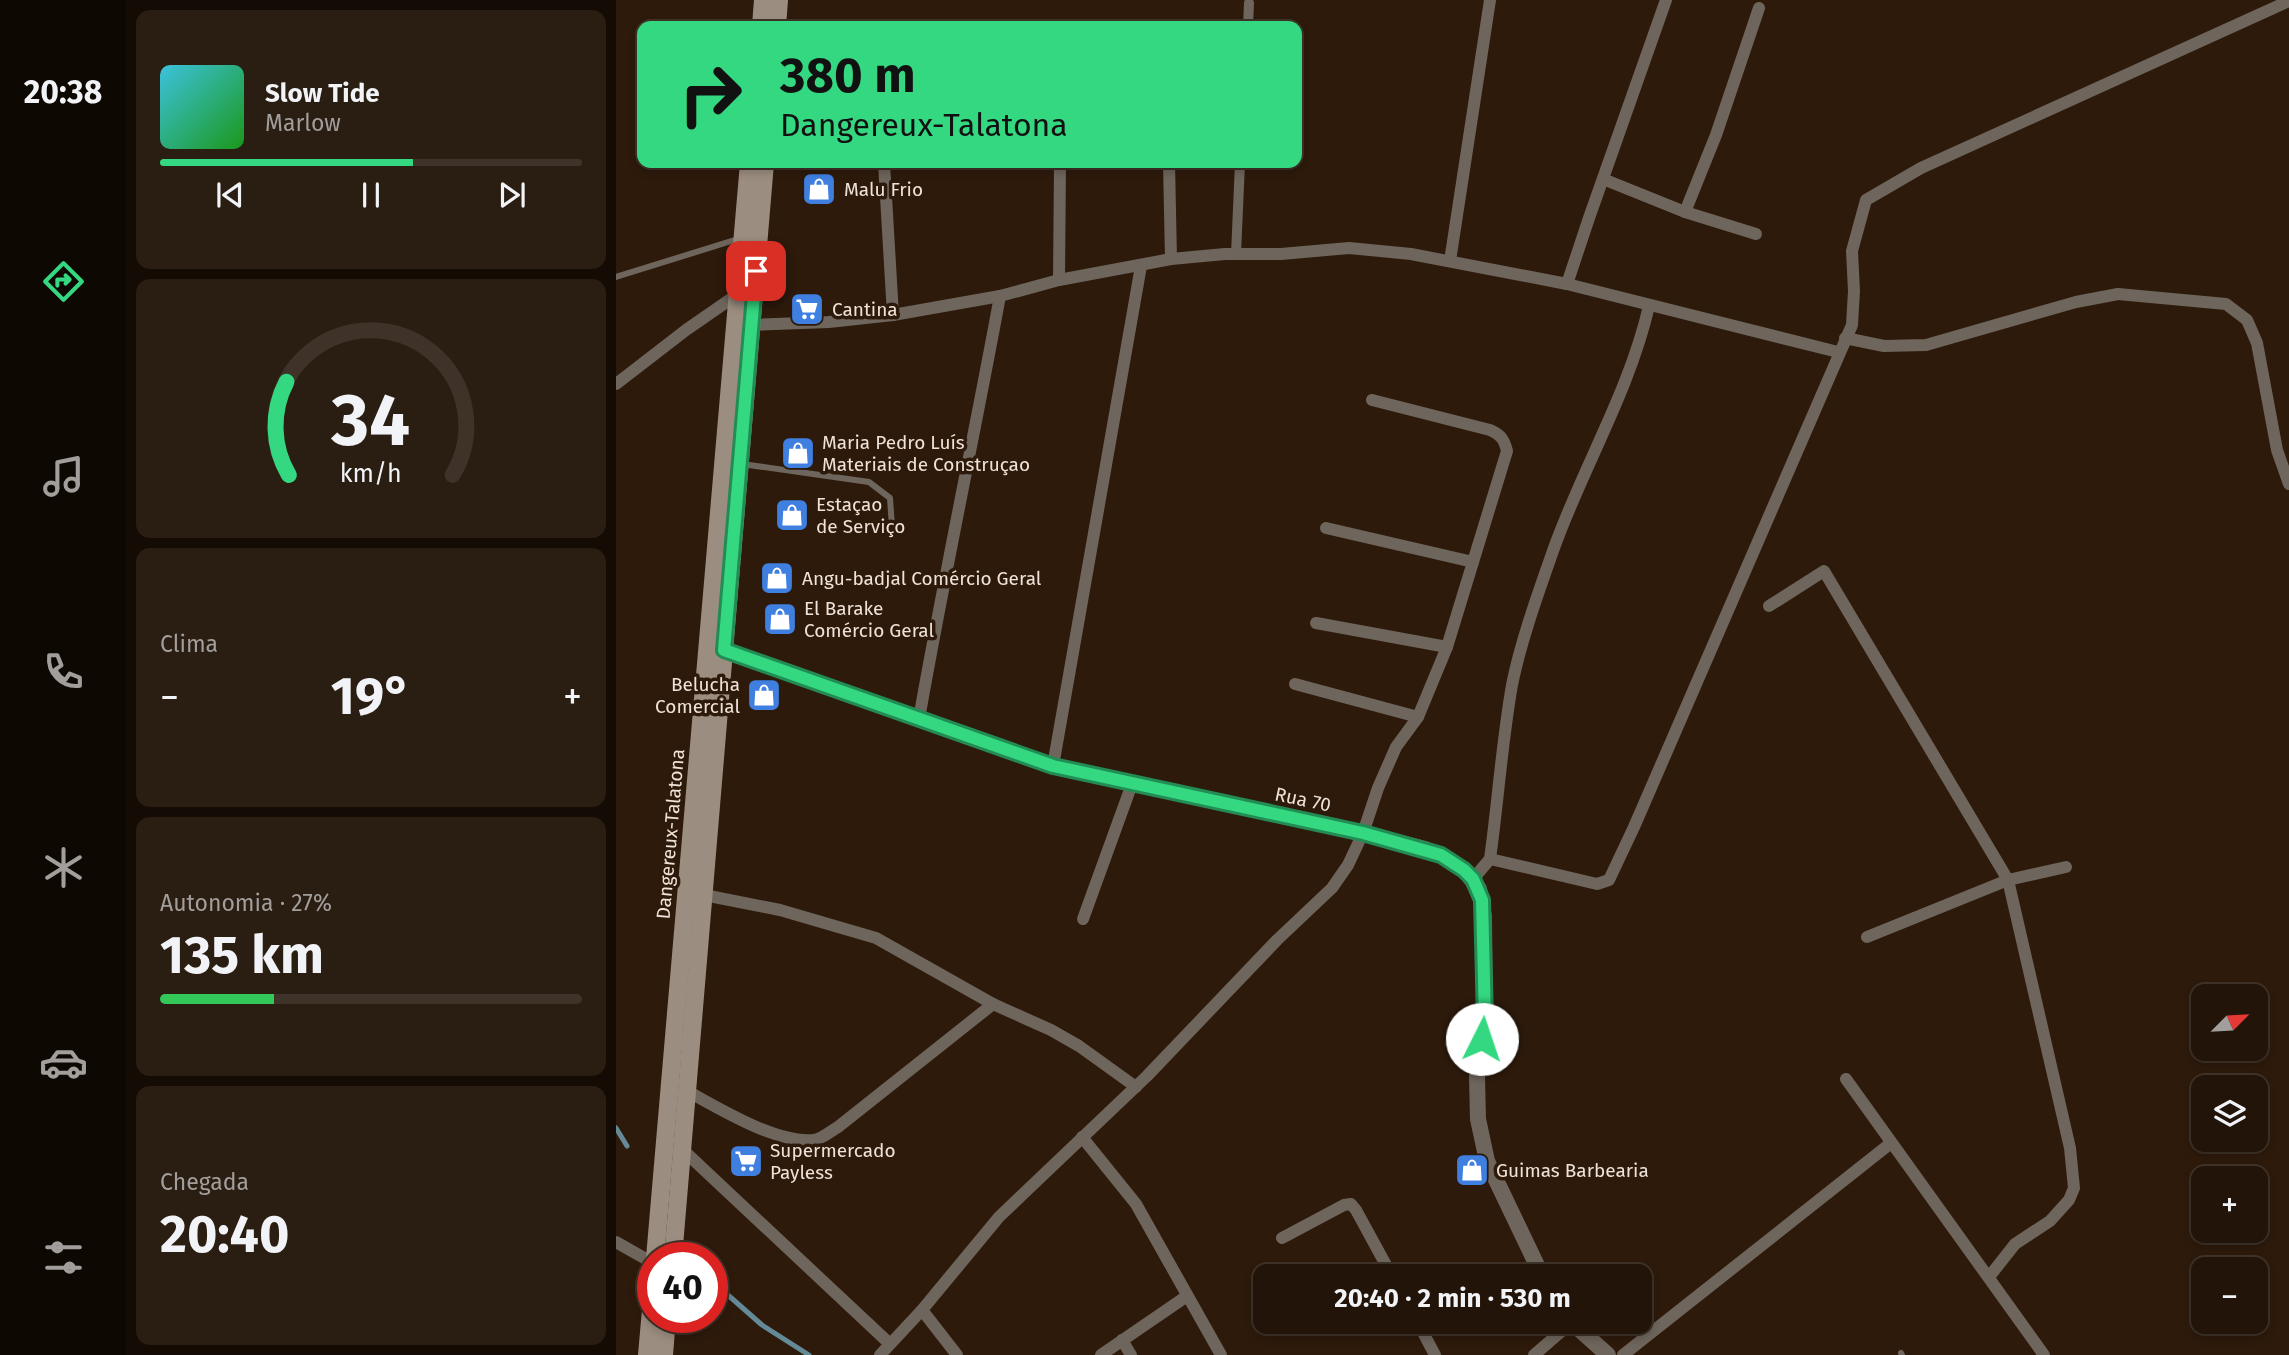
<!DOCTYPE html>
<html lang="pt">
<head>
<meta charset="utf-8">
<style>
  body { margin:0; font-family:"Fira Sans",sans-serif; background:#2a1d12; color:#f1f3f6; height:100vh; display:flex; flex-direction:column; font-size:26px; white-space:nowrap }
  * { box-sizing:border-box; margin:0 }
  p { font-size:23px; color:#a29e9c }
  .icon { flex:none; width:38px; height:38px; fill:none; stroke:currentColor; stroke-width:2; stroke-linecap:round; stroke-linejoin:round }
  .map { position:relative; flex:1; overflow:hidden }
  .drawer { display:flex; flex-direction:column; gap:10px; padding:10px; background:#130b04; width:490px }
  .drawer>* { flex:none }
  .hud { position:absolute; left:21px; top:21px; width:665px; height:147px; border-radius:14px; box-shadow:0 4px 10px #0003,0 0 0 2px #3f3329; background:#34d881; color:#111; overflow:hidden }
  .needle { width:46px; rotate:66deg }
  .controls { position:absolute; left:1575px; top:984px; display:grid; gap:14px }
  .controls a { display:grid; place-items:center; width:77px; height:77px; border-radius:14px; background:#221408; box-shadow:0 4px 10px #0003,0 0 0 2px #3f3329; font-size:35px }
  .speed { position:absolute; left:21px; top:1242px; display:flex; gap:14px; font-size:35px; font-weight:700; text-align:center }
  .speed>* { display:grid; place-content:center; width:91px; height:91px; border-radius:50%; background:#221408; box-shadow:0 4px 10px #0003,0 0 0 2px #3f3329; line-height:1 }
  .speed .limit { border:10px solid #d22; background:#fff; color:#111 }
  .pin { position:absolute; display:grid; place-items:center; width:60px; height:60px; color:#fff; margin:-30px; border-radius:14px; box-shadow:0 4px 10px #0006 }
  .me { position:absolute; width:77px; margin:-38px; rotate:4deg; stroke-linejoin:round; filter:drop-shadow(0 0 5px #0008) }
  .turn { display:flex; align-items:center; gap:24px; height:147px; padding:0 28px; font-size:32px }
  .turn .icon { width:91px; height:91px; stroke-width:2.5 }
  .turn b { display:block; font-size:49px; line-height:60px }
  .big { font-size:52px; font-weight:700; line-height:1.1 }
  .drawer .card { flex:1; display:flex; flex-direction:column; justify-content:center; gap:10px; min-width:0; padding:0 24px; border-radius:14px; background:#2a1d12 }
  .drawer .dial { align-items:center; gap:0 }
  .dial svg { height:182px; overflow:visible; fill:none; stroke:#3f3329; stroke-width:7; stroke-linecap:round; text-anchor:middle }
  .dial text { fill:#f1f3f6; stroke:none }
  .song { display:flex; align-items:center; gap:21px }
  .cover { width:84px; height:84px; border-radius:10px; background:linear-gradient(135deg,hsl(190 70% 55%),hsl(120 70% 35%)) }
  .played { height:7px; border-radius:4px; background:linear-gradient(90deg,#34d881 60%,#3f3329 60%) }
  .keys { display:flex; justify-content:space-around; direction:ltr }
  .heat { display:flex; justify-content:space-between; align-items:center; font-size:38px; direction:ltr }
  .charge { height:10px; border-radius:5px; background:linear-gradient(90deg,#34c759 27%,#3f3329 0) }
  .trip { position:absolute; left:637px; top:1264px; width:399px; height:70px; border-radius:14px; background:#221408; box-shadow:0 4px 10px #0003,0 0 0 2px #3f3329; font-weight:700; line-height:70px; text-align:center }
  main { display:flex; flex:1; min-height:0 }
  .tabs { display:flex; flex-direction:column; width:126px; justify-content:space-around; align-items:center; background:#0e0803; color:#a29e9c }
  .tabs .icon { width:49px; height:49px }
  .tabs .current { color:#34d881 }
  .tabs b { font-size:32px; color:#f1f3f6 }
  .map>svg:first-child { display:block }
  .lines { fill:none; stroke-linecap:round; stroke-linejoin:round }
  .stream { stroke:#638a96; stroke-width:5 }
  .service { stroke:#6e655c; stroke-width:6 }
  .pedestrian { stroke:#6e655c; stroke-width:10 }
  .minor { stroke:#6e655c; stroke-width:12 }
  .tertiary { stroke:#6e655c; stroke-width:16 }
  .secondary { stroke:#9b8d7f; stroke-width:18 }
  .route-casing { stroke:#228c54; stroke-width:18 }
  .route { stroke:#34d881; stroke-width:12 }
  .labels { text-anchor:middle; stroke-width:7; stroke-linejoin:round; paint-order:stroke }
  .poi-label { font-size:19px; fill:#efe2d8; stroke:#2d1a0b; text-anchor:start }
  .street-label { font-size:19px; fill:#efe2d8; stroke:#2d1a0b }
</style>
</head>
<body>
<main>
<nav class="tabs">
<b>20:38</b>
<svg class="icon current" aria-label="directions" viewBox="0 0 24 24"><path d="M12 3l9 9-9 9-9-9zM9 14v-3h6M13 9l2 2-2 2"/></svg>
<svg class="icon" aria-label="music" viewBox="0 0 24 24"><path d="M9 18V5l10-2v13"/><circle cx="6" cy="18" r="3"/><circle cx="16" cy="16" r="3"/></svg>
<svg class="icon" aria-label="phone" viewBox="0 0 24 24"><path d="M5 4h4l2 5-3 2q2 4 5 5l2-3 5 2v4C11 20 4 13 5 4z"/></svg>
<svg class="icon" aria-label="climate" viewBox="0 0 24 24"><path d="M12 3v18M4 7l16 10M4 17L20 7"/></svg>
<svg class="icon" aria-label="car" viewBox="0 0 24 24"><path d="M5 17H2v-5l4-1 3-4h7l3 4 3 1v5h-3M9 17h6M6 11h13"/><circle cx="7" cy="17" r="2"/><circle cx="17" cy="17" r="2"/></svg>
<svg class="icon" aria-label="filters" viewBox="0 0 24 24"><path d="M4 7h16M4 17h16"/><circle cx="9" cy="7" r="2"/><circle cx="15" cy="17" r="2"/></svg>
</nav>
<section class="drawer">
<div class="card">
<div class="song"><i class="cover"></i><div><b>Slow Tide</b><p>Marlow</p></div></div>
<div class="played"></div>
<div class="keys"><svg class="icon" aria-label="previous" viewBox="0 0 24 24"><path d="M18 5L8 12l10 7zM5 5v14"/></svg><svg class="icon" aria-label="pause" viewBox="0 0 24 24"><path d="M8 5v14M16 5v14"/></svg><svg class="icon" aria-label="next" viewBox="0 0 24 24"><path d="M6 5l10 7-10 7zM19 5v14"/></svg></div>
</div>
<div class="card dial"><svg viewBox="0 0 100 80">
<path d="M14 69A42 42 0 1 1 86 69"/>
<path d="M14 69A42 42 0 0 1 13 28" stroke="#34d881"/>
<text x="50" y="56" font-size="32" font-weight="700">34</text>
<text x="50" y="72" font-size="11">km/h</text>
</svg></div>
<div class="card"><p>Clima</p>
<div class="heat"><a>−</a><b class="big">19°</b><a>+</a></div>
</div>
<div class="card"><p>Autonomia · 27%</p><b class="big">135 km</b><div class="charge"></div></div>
<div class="card"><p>Chegada</p><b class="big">20:40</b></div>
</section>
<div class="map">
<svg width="1673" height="1355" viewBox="0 0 1673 1355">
  <rect width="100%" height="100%" fill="#2d1a0b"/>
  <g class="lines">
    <!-- stream -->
    <g class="stream">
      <polyline points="0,1128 11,1146"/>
      <polyline points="96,1281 146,1325 193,1355"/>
    </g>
    <!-- service -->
    <g class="service">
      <polyline points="0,277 125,238"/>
      <polyline points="126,464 253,482 274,498 276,527"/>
      <polyline points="1285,1353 1286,1355"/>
    </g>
    <!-- pedestrian -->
    <g class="pedestrian">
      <polyline points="632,26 633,3"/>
      <polyline points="620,254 624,163"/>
    </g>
    <!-- minor -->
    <g class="minor">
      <polyline points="268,163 277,315"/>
      <polyline points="553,163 555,259"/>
      <polyline points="987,179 1069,212 1140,234"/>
      <polyline points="1069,212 1100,135 1143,8"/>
      <polyline points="834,261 874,0"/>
      <polyline points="443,280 444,163"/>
      <polyline points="951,284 973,218 1050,0"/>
      <polyline points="136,325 213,322 277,315 384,296 443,280 555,259 609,254 665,254 733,248 795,254 951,284 1222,352"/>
      <polyline points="1229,338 1268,346 1310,345 1460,302 1502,294 1610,304 1631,320 1641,343 1661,450 1673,484"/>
      <polyline points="0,384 70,330 122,294"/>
      <polyline points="710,528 857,562"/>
      <polyline points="1153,606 1208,571 1392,880 1454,1148 1458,1188 1453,1200 1434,1221 1399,1244 1373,1277"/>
      <polyline points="700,623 831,647"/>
      <polyline points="679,684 802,717"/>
      <path d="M303 719C328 577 358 437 384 296"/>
      <polyline points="437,766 525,266"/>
      <polyline points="874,859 981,884 993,880 1018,827 1236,325 1238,291 1236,251 1250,200 1305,168 1673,1"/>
      <path d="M857 879 874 859C882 801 886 742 896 685 905 640 923 591 938 548 968 465 1013 392 1033 306"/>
      <polyline points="88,895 164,910 260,938 377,1004 435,1030 463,1046 520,1087"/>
      <polyline points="467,919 516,784"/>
      <polyline points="1251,937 1392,880 1450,867"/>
      <polyline points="1230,1079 1428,1355"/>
      <path d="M71 1091C104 1109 161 1144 198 1140 206 1139 215 1131 222 1127L377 1004"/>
      <polyline points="466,1137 520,1204 605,1355"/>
      <polyline points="67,1150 274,1344"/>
      <polyline points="666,1238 728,1205 735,1204 740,1210 776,1276"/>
      <polyline points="0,1242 37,1263"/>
      <polyline points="306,1310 341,1355"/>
      <polyline points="801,1321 819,1355"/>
      <polyline points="506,1340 515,1355"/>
      <path d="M264 1355 306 1310 383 1217 531 1076 661 940 716 888 732 865 747 833 762 788 780 747 802 717 831 647 891 451C888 439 885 435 874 430L756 400"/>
      <polyline points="485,1355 571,1296"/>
      <polyline points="918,1355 955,1323"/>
      <polyline points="1007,1355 1275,1143"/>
    </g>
    <!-- tertiary -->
    <g class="tertiary">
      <polyline points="108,650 437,766 747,833 809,849 825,855 848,870 863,889 868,917 869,1020 861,1077 862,1119 871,1161 926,1276"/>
      <polyline points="954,1321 992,1355"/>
    </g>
    <!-- secondary -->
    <g class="secondary">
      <polyline points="145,26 147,0"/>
      <polyline points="161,26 163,0"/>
      <polyline points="39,1258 133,163"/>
      <polyline points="57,1258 149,163"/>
      <polyline points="31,1355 37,1287"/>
      <polyline points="48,1355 51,1318"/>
    </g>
  </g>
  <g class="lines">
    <!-- route casing -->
    <g class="route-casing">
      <polyline id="route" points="140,271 108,650 437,766 747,833 825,855 848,870 857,879 866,900 869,1020 866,1039"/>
    </g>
    <!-- route -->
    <use href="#route" class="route"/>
  </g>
  <!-- icons -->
  <defs>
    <g id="shop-square" transform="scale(1.75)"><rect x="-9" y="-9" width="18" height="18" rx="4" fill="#3f7fe0" stroke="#2d1a0b"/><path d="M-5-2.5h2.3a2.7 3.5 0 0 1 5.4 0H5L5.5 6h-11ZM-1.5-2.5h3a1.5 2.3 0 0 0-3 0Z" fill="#fff"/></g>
    <g id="supermarket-square" transform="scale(1.75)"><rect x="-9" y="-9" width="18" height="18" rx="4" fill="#3f7fe0" stroke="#2d1a0b"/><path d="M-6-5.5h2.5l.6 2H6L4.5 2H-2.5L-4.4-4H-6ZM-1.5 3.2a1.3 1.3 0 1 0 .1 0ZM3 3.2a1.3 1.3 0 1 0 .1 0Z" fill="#fff"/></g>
  </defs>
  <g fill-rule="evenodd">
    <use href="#shop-square" x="203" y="189"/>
    <use href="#supermarket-square" x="191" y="309"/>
    <use href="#shop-square" x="182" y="453"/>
    <use href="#shop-square" x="176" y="515"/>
    <use href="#shop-square" x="161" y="578"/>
    <use href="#shop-square" x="164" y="619"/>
    <use href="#shop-square" x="148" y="695"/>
    <use href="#supermarket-square" x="130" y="1161"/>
    <use href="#shop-square" x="856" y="1170"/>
  </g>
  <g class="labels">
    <!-- poi labels -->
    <g class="poi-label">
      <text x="228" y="196">Malu Frio</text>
      <text x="216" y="316">Cantina</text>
      <text x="206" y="449">Maria Pedro Luís<tspan x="206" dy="22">Materiais de Construçao</tspan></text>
      <text x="200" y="511">Estaçao<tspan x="200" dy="22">de Serviço</tspan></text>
      <text x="186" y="585">Angu-badjal Comércio Geral</text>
      <text x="188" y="615">El Barake<tspan x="188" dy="22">Comércio Geral</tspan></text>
      <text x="124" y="691" text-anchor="end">Belucha<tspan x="124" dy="22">Comercial</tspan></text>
      <text x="154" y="1157">Supermercado<tspan x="154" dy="22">Payless</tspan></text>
      <text x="880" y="1177">Guimas Barbearia</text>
    </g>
    <!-- street labels -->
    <g class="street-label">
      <text transform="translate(687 799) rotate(12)" y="7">Rua 70</text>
      <text transform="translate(54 834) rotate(-85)" y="7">Dangereux-Talatona</text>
    </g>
  </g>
</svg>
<div class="controls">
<a><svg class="needle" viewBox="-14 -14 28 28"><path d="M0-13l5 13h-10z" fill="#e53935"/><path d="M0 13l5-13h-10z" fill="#a29e9c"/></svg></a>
<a><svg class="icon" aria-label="layers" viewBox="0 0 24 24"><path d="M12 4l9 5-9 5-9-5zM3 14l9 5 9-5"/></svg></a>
<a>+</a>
<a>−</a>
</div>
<div class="speed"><div class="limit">40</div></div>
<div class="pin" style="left:140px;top:271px;background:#d93025"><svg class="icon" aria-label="arrive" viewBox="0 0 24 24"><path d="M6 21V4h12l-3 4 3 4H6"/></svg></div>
<svg class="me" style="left:866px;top:1039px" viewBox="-20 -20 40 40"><circle r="19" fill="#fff"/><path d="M0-13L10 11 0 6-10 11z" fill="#34d881"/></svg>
<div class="trip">20:40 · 2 min · 530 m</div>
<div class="hud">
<div class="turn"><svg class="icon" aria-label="right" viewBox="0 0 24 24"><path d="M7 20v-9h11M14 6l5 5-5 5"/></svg><div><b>380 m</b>Dangereux-Talatona</div></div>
</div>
</div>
</main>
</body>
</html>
